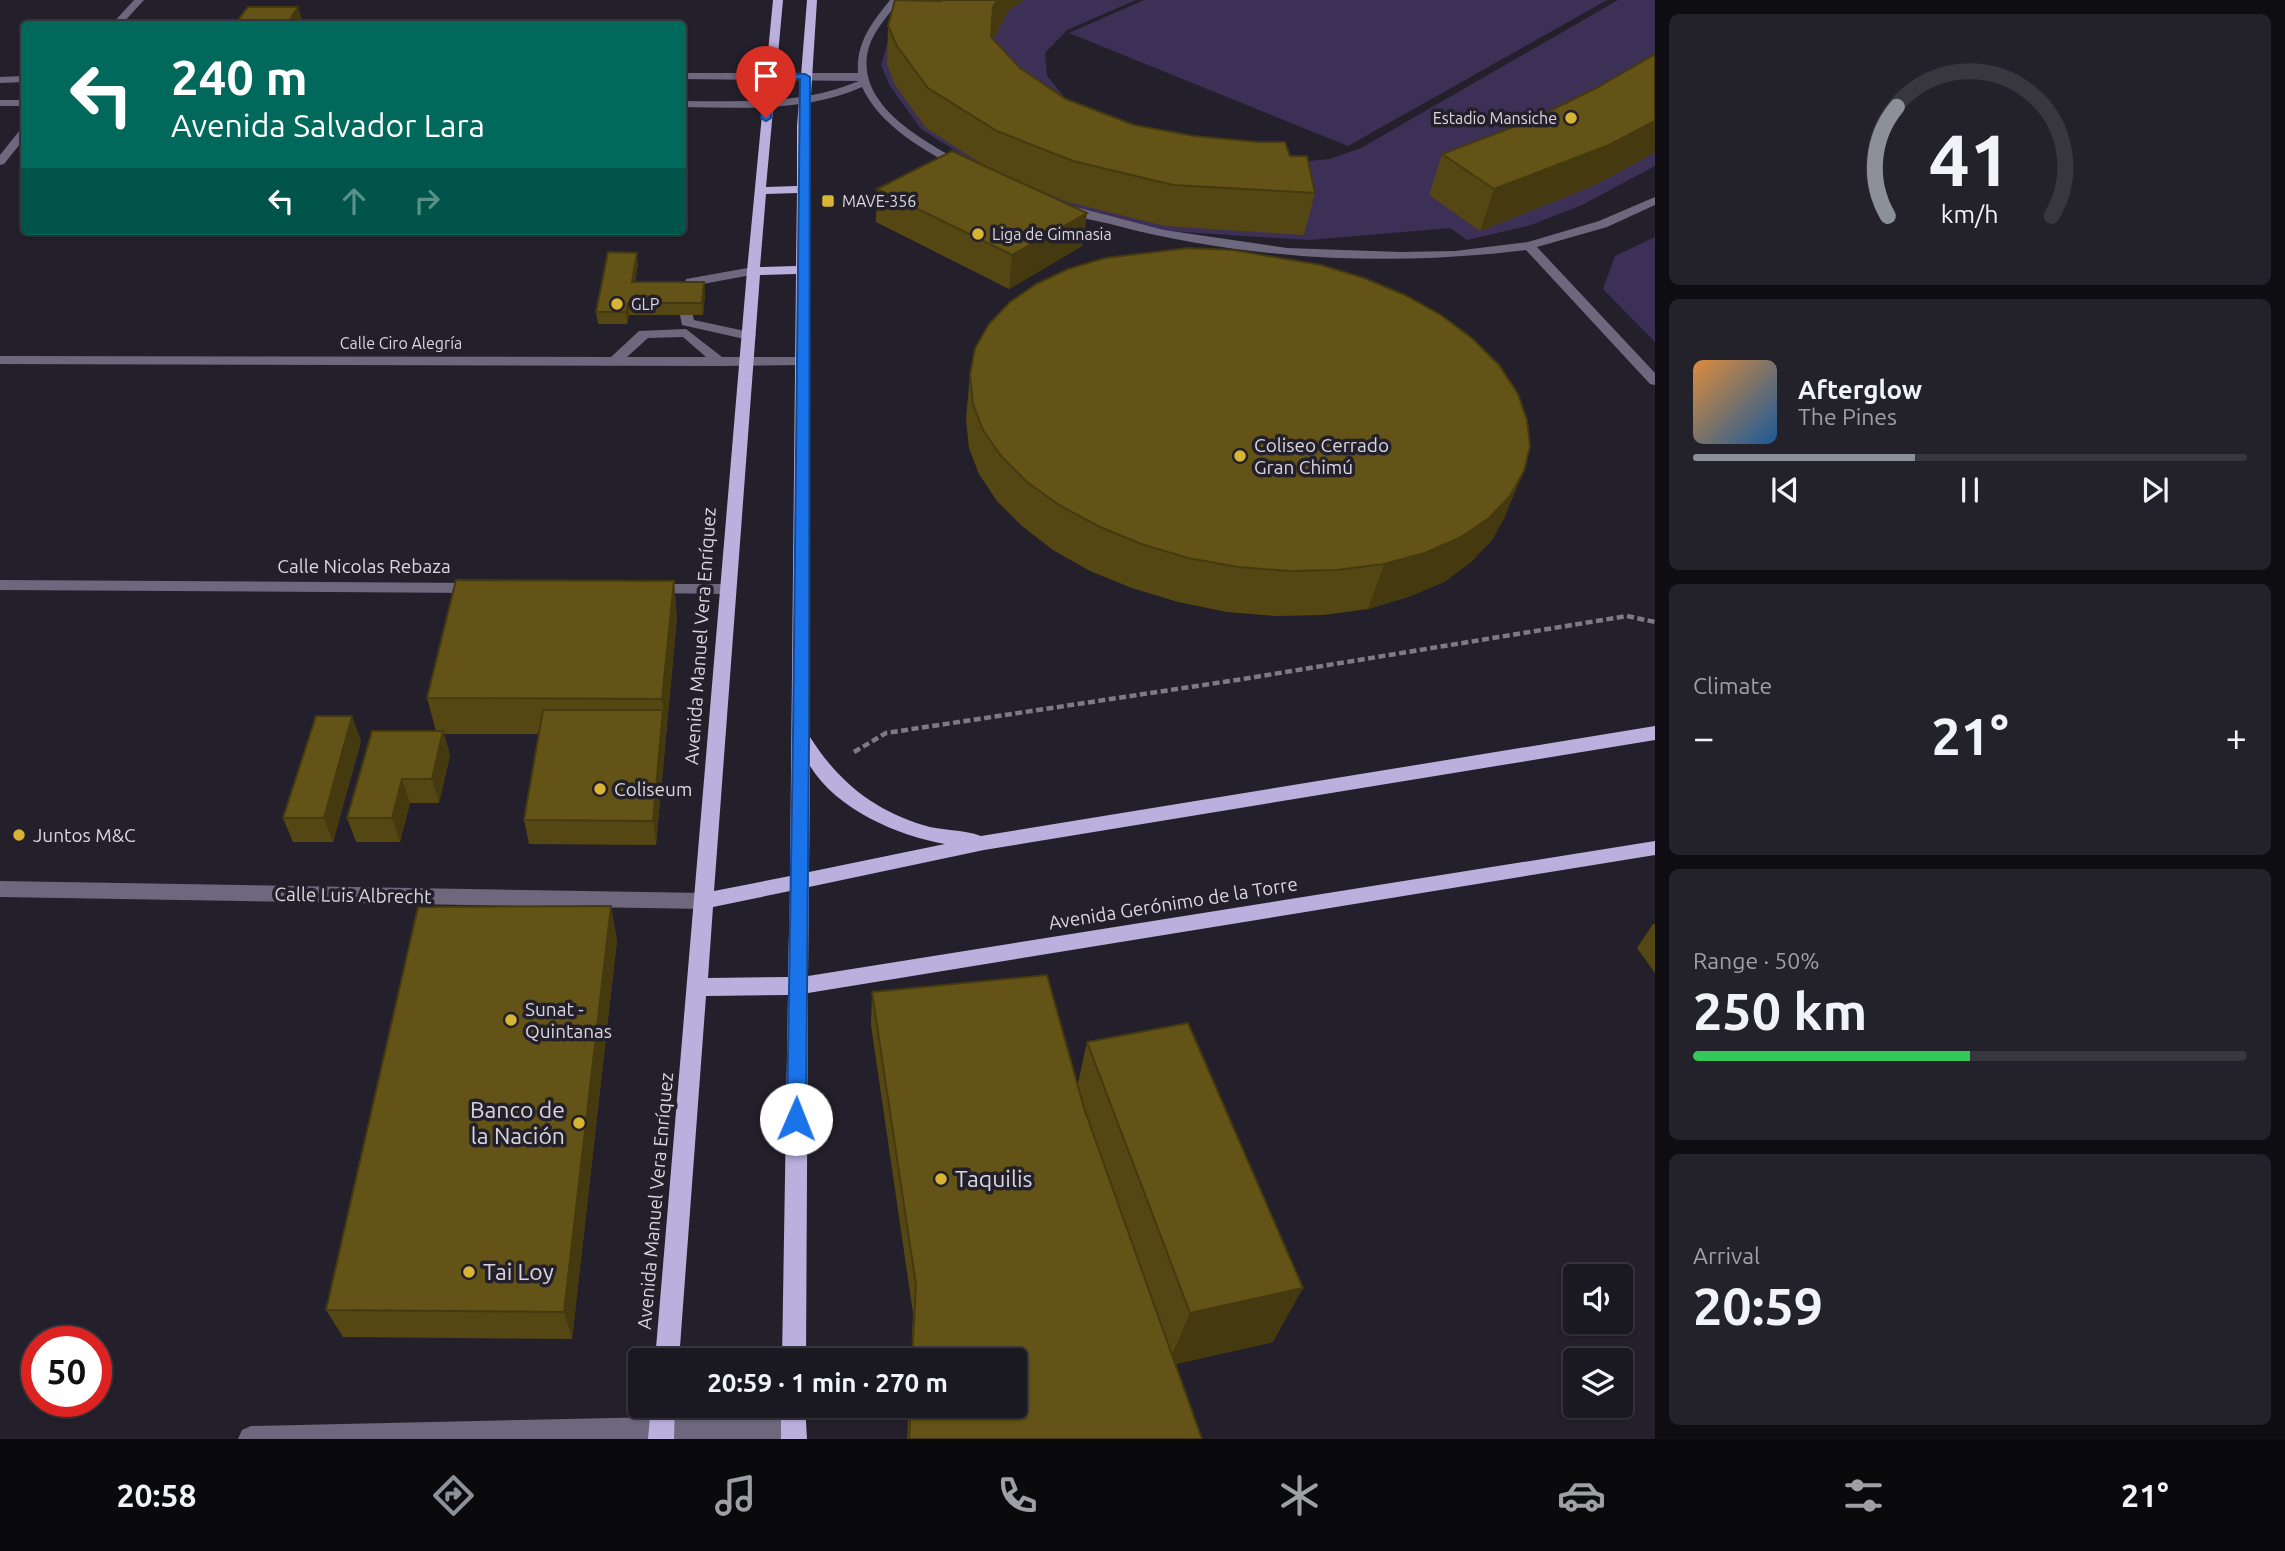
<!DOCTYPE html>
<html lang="en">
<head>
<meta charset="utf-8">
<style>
  body { margin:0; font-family:Ubuntu,sans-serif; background:#232129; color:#f1f3f6; height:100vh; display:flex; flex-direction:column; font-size:26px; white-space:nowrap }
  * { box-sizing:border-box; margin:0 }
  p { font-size:23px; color:#9fa0a5 }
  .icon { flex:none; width:38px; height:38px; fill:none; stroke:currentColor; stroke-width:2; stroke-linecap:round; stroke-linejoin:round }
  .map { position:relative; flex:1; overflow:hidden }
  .details { display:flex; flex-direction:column; gap:14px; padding:14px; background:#0e0d12; width:630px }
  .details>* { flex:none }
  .top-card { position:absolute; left:21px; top:21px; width:665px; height:214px; border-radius:7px; box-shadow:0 2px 5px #0004,0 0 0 2px #38373e; background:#00695c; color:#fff; overflow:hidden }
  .buttons { position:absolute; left:1563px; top:1264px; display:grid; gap:14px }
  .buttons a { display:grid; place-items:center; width:70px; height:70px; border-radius:7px; background:#1a1820; box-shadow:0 2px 5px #0004,0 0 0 2px #38373e; font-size:35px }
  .speed { position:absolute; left:21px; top:1326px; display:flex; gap:14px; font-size:35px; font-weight:700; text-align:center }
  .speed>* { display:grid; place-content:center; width:91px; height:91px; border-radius:50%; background:#1a1820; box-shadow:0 2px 5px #0004,0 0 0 2px #38373e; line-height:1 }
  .speed .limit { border:10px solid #d22; background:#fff; color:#111 }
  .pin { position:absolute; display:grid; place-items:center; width:60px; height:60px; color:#fff; margin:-72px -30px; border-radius:50% 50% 50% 0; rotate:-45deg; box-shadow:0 0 7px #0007 }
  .pin .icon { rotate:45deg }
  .me { position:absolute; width:77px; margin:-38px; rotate:1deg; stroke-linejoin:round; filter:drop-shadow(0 0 5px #0008) }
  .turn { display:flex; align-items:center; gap:24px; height:147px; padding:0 35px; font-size:32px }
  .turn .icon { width:91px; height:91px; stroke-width:2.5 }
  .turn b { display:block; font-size:49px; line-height:60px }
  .lanes { display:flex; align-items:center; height:66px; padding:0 35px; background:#0003; justify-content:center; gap:35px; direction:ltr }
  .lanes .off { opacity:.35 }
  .big { font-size:52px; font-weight:700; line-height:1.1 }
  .details .card { flex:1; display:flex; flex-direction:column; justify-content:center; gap:10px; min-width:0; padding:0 24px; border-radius:10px; background:#232129 }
  .details .dial { align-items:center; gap:0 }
  .dial svg { height:182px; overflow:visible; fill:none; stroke:#38373e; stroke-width:7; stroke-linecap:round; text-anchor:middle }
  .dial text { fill:#f1f3f6; stroke:none }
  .song { display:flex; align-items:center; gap:21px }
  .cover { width:84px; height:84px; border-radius:10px; background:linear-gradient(135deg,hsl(30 70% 55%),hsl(210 70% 35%)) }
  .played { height:7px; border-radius:4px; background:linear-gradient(90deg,#8c9099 40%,#38373e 40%) }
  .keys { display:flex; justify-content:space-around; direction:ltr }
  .heat { display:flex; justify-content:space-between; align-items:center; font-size:38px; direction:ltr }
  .charge { height:10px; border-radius:5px; background:linear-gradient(90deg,#34c759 50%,#38373e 0) }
  .trip { position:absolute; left:628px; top:1348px; width:399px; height:70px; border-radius:7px; background:#1a1820; box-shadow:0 2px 5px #0004,0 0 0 2px #38373e; font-weight:700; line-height:70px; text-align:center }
  .dock { display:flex; height:112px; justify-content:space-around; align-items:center; background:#0a0a0d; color:#9fa0a5 }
  .dock .icon { width:49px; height:49px }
  .dock .selected { color:#8c9099 }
  .dock b { font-size:32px; color:#f1f3f6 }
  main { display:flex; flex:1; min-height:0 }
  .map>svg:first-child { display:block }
  .green { fill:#3c3057 }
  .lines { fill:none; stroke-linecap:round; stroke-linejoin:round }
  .path { stroke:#7d7a83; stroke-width:4.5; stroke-dasharray:7 3.5; stroke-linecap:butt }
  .minor { fill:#6e687f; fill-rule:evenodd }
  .major { fill:#bbafde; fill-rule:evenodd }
  .wall { fill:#554713 }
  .shaded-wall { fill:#453a0f }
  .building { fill:#635316; stroke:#453a0f; stroke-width:2 }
  .route { fill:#1a73e8; stroke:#114b97; stroke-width:2 }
  .poi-dot { fill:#d7b434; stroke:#23202b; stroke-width:2.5 }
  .labels { text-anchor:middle; stroke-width:7; stroke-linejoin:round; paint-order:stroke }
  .far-poi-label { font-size:16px; fill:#d9d7de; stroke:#23202b; text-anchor:start }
  .far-street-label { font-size:16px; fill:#d9d7de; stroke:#23202b }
  .poi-label { font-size:19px; fill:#d9d7de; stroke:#23202b; text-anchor:start }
  .street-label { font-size:19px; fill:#d9d7de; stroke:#23202b }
  .near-poi-label { font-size:23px; fill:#d9d7de; stroke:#23202b; text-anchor:start }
</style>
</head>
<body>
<main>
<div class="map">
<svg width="1655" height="1439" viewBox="0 0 1655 1439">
  <rect width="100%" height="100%" fill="#23202b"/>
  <!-- green -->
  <g class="green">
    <polygon points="925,0 1136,0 1067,30 1045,53 1047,76 1071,105 1101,126 1276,164 1330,159 1361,148 1618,0 1655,0 1655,166 1582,205 1531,225 1467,240 1450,228 1309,240 1167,231 1064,205 991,173 921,129 890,86 881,65 889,38"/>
    <polygon points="1144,0 1607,0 1348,146 1069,33"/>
    <polygon points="1655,237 1655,342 1603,289 1615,256"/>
  </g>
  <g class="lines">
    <!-- path -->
    <polyline class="path" points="854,752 886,733 1243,679 1627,616 1655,622"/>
    <!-- minor -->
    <g class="minor">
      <polygon points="134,0 144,0 122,24 112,24"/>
      <path d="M890 0H900C887 17 870 34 867 56 860 110 929 143 968 166V170H960C923 149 881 127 862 87 805 112 744 108 682 107V101C743 101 802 105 859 81L682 79V73H858C856 42 872 23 890 0Z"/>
      <polygon points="24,76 24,82 0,83 0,77"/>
      <rect x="0" y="100" width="24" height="6"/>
      <polygon points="24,129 24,139 4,164 0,165 0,155 20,130"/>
      <path d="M1655 197V205L1607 227 1537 247 1655 373V385L1650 384 1526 250C1388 267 1248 260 1114 225 1097 220 1071 218 1058 208L1064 204 1164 230 1287 248 1400 252 1455 251 1528 242 1599 221Z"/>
      <polygon points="753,267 759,271 757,274 697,285 695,296 690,297 684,293 686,279"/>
      <polygon points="687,311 692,312 694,320 754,333 756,336 749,340 682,325 680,315"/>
      <path d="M686 329 722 357H801L808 361 801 365 720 366 0 364V356L611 357 639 331ZM683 337 706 357H627L648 338Z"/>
      <polygon points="0,580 476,583 484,588 476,593 0,590"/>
      <polygon points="651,584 727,584 735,589 727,594 645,593 643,589"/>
      <polygon points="0,881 705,893 712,895 715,901 712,907 705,909 0,897"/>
      <polygon points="793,1414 802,1418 806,1427 802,1436 794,1439 238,1439 242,1430 251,1426"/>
    </g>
    <!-- major -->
    <g class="major">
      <path d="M773 0H783L766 187 797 186V126L807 0H817L809 126 810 737C837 780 873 810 923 825 941 831 963 829 981 836L1655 726V740L984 850 809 887 808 976 1655 841V855L808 993 806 1360H782L788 995 706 996 679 1360H655L747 271ZM797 193 796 266 760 267 766 194ZM796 274 790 876 714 891 760 275ZM810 766C836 809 898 836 945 844L809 872ZM790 891 788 977 708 978 713 907Z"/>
      <polygon points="651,1405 675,1405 674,1439 648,1439"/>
      <polygon points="781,1405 805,1405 807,1439 781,1439"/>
    </g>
  </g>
  <!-- wall -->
  <g class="wall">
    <polygon points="895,0 1024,0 1009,10 993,40 1020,68 1066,99 1134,125 1290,156 1315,193 1304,235 1165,226 1068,202 1015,180 1087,213 1082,246 1009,289 876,222 877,189 990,169 926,128 895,85 887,64 888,26"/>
    <polygon points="1655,54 1655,152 1652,154 1593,186 1480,231 1429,195 1442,154 1529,121 1598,87"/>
    <polygon points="638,264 635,282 705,294 703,315 629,315 627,324 598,324 596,312"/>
    <polygon points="970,375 1505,516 1492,540 1471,562 1444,582 1408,597 1368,609 1323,615 1276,616 1227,612 1178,602 1132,588 1090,571 1053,550 1022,526 997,501 979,474 969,448 966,419"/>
    <polygon points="677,617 656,845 529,844 524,820 539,734 444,734 450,755 439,803 410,803 400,842 356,842 347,818 436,731 427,698"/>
    <polygon points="361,741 333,842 293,842 283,818"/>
    <polygon points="1653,924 1655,924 1655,973 1637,948"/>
    <polygon points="617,940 572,1339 343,1337 326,1310"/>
    <polygon points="872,992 1078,1083 1087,1042 1273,1342 1176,1364 1202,1439 907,1439 909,1405 1015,1405 1015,1360 911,1360 913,1313 871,1025"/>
  </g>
  <!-- shaded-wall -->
  <g class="shaded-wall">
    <polygon points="997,0 1024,0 1009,10 990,45 993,7"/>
    <polygon points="298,7 303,24 287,24"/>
    <polygon points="1655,121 1655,152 1652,154 1593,186 1480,231 1494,189"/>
    <polygon points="1087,213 1082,246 1009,289 1012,255"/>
    <polygon points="637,253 638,264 633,294 632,282"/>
    <polygon points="704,282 705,294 703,315 702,303"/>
    <polygon points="628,303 629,315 627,324 626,312"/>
    <polygon points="1524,471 1505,516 1492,540 1471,562 1444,582 1408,597 1368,609 1384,564"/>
    <polygon points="674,581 677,617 666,734 662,699"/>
    <polygon points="663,710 666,734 656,845 653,821"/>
    <polygon points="352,716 361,741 333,842 324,818"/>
    <polygon points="443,731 450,755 439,803 432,779"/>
    <polygon points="402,779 410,803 400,842 392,818"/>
    <polygon points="611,906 617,940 572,1339 564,1312"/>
    <polygon points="1303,1288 1273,1342 1167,1366 1190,1313"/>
  </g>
  <!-- building -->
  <g class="building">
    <polygon points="895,0 941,1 942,0 997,0 993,7 991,37 1020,68 1066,99 1134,125 1194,136 1258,142 1285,142 1290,156 1307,156 1315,193 1173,185 1073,161 997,131 928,88 897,46 888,26"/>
    <polygon points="248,7 298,7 287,24 235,24"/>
    <polygon points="1655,54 1655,121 1609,145 1494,189 1442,154 1529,121 1598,87"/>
    <polygon points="952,151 1087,213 1012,255 877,189"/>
    <polygon points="1188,248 1233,250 1321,265 1364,278 1405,295 1441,315 1473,339 1499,365 1518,394 1527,420 1530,446 1524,471 1510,496 1489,518 1461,537 1425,553 1384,564 1337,570 1289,571 1238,567 1188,558 1141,544 1098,526 1059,505 1027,482 1001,456 983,430 973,404 970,375 975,348 989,324 1010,302 1036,284 1068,269 1105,258"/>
    <polygon points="608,252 637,253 632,282 704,282 702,303 628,303 626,312 596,312"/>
    <polygon points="456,580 674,581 662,699 427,698"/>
    <polygon points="543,710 663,710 653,821 524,820"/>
    <polygon points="316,716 352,716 324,818 283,818"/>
    <polygon points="372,731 443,731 432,779 402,779 392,818 347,818"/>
    <polygon points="611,906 564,1312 326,1310 418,907"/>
    <polygon points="1047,975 1084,1108 1202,1439 909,1439 911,1405 1015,1405 1015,1360 912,1360 916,1285 872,992"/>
    <polygon points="1188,1023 1303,1288 1190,1313 1087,1042"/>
  </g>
  <!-- route -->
  <polygon class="route" points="769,73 805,74 810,77 809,737 806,1119 803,1126 796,1129 789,1126 787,1119 793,737 800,79 774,79 771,118 766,121 761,118 764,76"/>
  <!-- markers -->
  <g class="poi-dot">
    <circle cx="1571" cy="118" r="7"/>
    <rect x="821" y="194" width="14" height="14" rx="3.5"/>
    <circle cx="978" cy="234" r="7"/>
    <circle cx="617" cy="304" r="7"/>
    <circle cx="1240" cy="456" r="7"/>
    <circle cx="600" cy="789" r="7"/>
    <circle cx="19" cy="835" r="7"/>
    <circle cx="511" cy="1020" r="7"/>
    <circle cx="579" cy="1123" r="7"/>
    <circle cx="941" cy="1179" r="7"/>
    <circle cx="469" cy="1272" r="7"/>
  </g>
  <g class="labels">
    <!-- far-poi labels -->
    <g class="far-poi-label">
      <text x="1557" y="124" text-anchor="end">Estadio Mansiche</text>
      <text x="842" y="207">MAVE-356</text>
      <text x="992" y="240">Liga de Gimnasia</text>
      <text x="631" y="310">GLP</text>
    </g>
    <!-- far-street labels -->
    <g class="far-street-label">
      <text x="401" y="349">Calle Ciro Alegría</text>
    </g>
    <!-- poi labels -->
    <g class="poi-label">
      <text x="1254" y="452">Coliseo Cerrado<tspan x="1254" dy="22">Gran Chimú</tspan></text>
      <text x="614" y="796">Coliseum</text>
      <text x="33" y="842">Juntos M&amp;C</text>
      <text x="525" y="1016">Sunat -<tspan x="525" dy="22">Quintanas</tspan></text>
    </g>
    <!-- street labels -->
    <g class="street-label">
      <text x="364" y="573">Calle Nicolas Rebaza</text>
      <text transform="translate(700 636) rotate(-86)" y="7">Avenida Manuel Vera Enríquez</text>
      <text transform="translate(353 895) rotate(1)" y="7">Calle Luis Albrecht</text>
      <text transform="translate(1173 903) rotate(-9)" y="7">Avenida Gerónimo de la Torre</text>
      <text transform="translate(655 1201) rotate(-85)" y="7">Avenida Manuel Vera Enríquez</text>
    </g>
    <!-- near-poi labels -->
    <g class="near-poi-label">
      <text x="565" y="1118" text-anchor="end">Banco de<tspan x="565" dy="26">la Nación</tspan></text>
      <text x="955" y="1187">Taquilis</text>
      <text x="483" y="1280">Tai Loy</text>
    </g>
  </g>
</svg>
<div class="buttons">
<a><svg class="icon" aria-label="sound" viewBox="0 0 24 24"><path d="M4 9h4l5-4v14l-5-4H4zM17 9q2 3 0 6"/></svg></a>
<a><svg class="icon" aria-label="layers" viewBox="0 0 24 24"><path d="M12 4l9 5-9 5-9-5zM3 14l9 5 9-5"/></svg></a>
</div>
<div class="speed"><div class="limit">50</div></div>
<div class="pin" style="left:766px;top:118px;background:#d93025"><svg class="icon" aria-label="arrive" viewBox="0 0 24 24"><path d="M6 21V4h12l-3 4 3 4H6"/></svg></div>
<svg class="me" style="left:796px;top:1119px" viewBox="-20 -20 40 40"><circle r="19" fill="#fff"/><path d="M0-13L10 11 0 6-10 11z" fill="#1a73e8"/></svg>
<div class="trip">20:59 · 1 min · 270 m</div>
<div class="top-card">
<div class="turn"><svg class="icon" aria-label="left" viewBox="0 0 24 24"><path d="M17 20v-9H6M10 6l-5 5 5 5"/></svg><div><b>240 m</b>Avenida Salvador Lara</div></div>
<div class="lanes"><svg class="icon" aria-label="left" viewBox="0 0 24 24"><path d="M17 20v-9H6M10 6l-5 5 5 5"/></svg><svg class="icon off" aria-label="ahead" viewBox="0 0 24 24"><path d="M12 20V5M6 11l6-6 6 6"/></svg><svg class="icon off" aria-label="right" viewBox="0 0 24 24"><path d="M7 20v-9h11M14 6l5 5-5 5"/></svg></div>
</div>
</div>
<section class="details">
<div class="card dial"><svg viewBox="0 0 100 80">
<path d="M14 69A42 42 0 1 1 86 69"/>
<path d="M14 69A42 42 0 0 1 18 21" stroke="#8c9099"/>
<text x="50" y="56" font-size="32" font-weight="700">41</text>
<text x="50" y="72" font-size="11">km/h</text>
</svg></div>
<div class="card">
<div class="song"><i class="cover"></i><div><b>Afterglow</b><p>The Pines</p></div></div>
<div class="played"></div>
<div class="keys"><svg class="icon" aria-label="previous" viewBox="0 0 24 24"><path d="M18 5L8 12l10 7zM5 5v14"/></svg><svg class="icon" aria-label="pause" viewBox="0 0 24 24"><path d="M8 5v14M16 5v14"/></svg><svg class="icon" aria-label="next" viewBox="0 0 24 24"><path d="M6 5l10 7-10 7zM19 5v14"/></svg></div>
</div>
<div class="card"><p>Climate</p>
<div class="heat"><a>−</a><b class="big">21°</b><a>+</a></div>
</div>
<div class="card"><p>Range · 50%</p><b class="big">250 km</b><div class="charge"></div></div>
<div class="card"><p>Arrival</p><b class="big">20:59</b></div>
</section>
</main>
<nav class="dock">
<b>20:58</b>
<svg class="icon selected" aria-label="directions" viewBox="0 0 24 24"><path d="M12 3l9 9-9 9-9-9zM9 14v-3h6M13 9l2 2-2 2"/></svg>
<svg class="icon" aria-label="music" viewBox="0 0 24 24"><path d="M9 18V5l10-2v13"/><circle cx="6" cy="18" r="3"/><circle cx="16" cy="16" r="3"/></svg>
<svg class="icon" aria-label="phone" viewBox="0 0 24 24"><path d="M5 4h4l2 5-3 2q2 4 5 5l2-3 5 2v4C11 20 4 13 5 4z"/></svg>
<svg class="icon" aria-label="climate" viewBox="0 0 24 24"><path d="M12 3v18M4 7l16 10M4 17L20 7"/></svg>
<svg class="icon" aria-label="car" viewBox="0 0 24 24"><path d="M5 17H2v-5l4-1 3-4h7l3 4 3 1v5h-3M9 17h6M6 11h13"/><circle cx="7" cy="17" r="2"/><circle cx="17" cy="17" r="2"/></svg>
<svg class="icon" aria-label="filters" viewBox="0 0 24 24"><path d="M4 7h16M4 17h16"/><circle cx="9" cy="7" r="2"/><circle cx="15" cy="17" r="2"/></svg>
<b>21°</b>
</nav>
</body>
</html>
